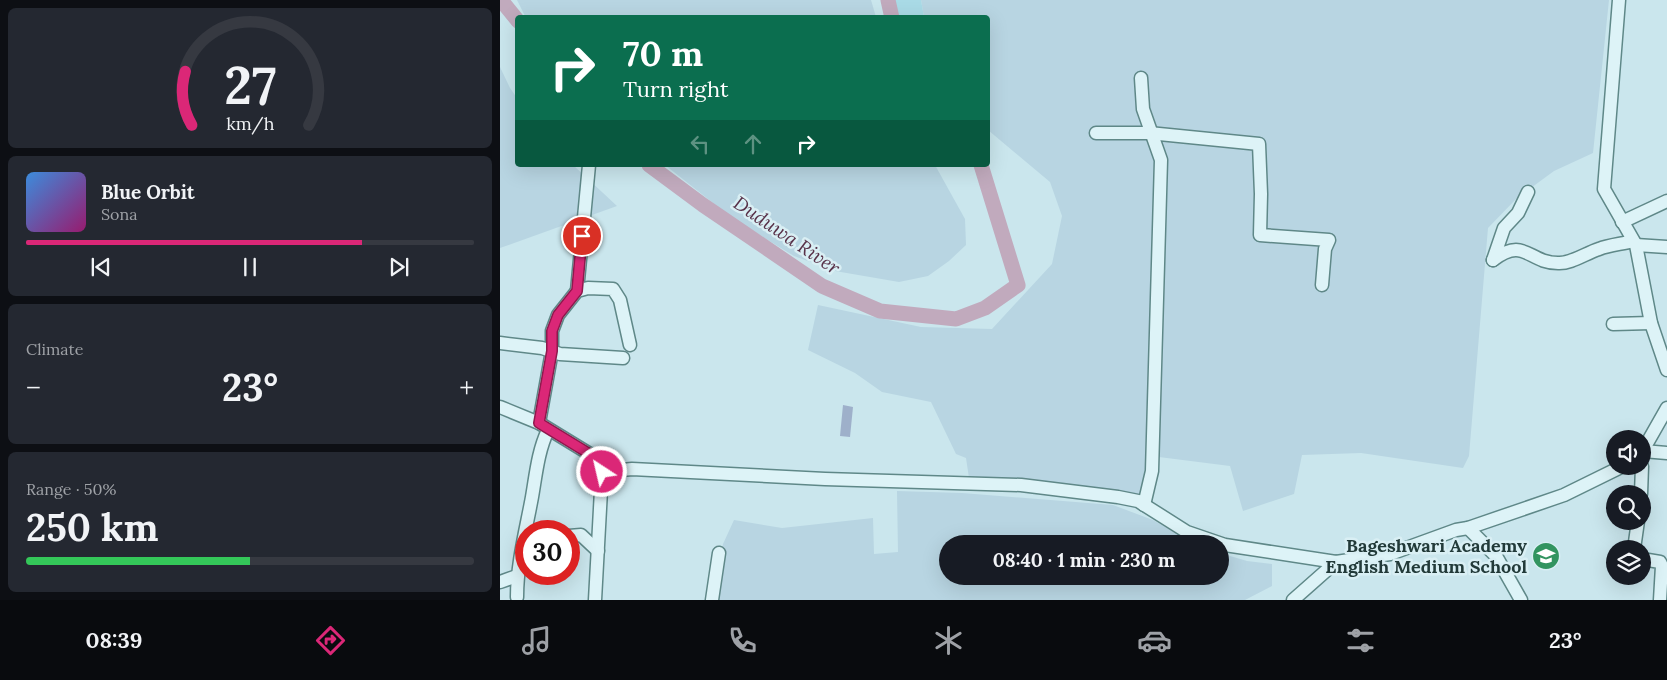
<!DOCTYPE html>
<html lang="en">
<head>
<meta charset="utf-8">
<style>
  body { margin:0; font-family:Lora,serif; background:#242831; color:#f1f3f6; height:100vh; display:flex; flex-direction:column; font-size:19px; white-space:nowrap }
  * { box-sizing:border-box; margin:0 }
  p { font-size:16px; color:#9ea1a6 }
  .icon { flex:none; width:28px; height:28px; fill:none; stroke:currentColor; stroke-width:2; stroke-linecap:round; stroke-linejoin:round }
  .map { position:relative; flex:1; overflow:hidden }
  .drawer { display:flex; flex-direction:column; gap:8px; padding:8px; background:#0d0f14; width:500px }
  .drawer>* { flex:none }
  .top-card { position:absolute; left:15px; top:15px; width:475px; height:152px; border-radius:5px; box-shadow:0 5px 20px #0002; background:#0b6e4f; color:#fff; overflow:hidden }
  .buttons { position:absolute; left:1106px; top:430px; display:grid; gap:10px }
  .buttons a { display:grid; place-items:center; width:45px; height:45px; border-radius:50%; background:#171b24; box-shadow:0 5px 20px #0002; font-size:25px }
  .speed { position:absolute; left:15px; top:520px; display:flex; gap:10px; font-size:25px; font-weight:700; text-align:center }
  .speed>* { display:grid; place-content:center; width:65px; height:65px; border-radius:50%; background:#171b24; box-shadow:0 5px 20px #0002; line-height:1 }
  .speed .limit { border:8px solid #d22; background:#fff; color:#111 }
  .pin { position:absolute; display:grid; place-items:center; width:42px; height:42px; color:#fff; margin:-21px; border:2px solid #fff; border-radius:50%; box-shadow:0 1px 5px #0007 }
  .me { position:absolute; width:55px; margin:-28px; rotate:325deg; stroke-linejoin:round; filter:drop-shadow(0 0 4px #0008) }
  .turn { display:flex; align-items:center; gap:18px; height:105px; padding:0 25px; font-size:22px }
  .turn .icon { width:65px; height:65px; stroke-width:2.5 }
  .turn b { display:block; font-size:35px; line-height:42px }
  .lanes { display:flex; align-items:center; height:48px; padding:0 25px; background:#0003; justify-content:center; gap:25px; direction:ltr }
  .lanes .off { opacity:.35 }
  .big { font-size:38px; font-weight:700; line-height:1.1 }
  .drawer .card { flex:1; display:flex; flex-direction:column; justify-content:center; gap:8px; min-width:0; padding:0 18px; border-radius:8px; background:#242831 }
  .drawer .dial { align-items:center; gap:0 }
  .dial svg { height:130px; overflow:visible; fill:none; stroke:#363941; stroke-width:7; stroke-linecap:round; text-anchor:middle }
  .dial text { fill:#f1f3f6; stroke:none }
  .song { display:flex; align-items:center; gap:15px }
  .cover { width:60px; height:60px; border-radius:8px; background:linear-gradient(135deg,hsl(210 70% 55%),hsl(320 70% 35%)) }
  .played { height:5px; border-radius:2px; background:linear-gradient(90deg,#db2777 75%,#363941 75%) }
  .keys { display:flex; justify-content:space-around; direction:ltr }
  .heat { display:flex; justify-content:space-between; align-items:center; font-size:28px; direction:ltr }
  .charge { height:8px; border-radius:4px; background:linear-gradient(90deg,#34c759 50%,#363941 0) }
  .trip { position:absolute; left:439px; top:535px; width:290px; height:50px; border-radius:25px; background:#171b24; box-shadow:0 5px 20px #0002; font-weight:700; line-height:50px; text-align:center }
  .dock { display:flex; height:80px; justify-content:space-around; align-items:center; background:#090b0e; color:#9ea1a6 }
  .dock .icon { width:35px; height:35px }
  .dock .active { color:#db2777 }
  .dock b { font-size:22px; color:#f1f3f6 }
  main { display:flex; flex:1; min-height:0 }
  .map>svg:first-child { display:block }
  .farmland { fill:#b8d5e2 }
  .green { fill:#9eb0ca }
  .sand { fill:#a9dae6 }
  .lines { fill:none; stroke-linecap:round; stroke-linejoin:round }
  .river { stroke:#c1aabd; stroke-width:15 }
  .minor-casing { stroke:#5f8888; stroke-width:15 }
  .minor { stroke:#ddf3f7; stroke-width:12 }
  .route-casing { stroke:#8e194d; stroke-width:12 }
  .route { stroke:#db2777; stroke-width:9 }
  .labels { text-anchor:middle; stroke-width:5; stroke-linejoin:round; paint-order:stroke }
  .poi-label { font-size:18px; font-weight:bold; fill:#223a39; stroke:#d9eff4; text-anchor:end }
  .water-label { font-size:19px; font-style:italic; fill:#583249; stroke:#d9eff4 }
</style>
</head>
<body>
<main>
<section class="drawer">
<div class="card dial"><svg viewBox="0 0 100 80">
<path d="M14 69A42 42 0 1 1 86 69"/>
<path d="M14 69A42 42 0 0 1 10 36" stroke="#db2777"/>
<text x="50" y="56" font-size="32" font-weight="700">27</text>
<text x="50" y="72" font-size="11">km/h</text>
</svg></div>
<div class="card">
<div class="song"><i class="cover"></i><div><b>Blue Orbit</b><p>Sona</p></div></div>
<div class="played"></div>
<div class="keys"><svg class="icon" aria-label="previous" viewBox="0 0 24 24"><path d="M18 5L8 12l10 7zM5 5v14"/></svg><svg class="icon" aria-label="pause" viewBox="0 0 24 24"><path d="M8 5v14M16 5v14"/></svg><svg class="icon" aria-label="next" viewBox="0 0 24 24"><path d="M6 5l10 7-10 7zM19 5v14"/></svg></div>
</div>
<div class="card"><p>Climate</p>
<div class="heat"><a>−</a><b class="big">23°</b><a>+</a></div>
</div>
<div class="card"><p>Range · 50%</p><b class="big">250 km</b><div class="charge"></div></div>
</section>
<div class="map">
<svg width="1167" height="600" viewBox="0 0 1167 600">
  <rect width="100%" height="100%" fill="#cae6ed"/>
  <!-- farmland -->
  <g class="farmland">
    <polygon points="17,0 371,0 376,17 26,18"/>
    <polygon points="421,0 1109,0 1093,153 1054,171 1017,198 988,228 969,456 963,468 861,453 802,455 794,494 743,511 730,466 651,456 642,497 469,478 466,458 456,454 431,402 382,392 355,373 308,350 318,305 421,327 492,329 552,264 562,216 550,182 488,130 488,18 424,17"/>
    <polygon points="0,67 10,88 17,98 18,165 73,165 117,206 0,248"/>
    <polygon points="165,165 435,165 465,219 466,245 449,261 428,276 399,282 335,271 294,256 232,218"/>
    <polygon points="397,491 462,493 613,505 653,520 695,544 448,544 448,576 720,576 720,553 747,561 772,564 772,586 745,600 215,600 223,544 234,520 282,528 373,518 374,554 398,552"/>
  </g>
  <!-- green -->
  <polygon class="green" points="343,405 353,407 350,437 340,436"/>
  <!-- sand -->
  <polygon class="sand" points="394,0 421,0 424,17 397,17"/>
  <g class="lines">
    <!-- river -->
    <g class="river">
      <polyline points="1,0 18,21"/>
      <polyline points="388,0 392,18"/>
      <polyline points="149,165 203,205 322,286 380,311 456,319 485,308 518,285 481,165"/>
    </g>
    <!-- minor casing -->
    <g class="minor-casing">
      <g id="minor">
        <polyline points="1119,0 1104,189 1136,245 1151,323 1167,370"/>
        <polyline points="641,78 643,109 661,160 652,471 644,505"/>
        <polyline points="596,133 649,133 759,144 761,194 760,235 829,240 825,249 822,285"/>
        <polyline points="1122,222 1167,201"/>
        <polyline points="1136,245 1167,247"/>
        <path d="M993 260C1025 236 1028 263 1058 263 1071 264 1086 253 1099 249 1109 245 1122 244 1133 241"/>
        <polyline points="993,260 1004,228 1018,213 1028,192"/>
        <polyline points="77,291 89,165"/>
        <polyline points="1113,324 1151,323"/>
        <polyline points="0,343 42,348 60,354 123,358"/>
        <polyline points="0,407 39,423 93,456 102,472 132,469 325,479 521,485 618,497 638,501 687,532 725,545 836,562 890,554 956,530 968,528 1064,495 1123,466"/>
        <polyline points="39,423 52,351 52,331 58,315 77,291 88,288 113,289 120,300 130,345"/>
        <polyline points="1143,451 1167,453"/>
        <polyline points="1142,452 1167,408"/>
        <polyline points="1141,494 1142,466"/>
        <polyline points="968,528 996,556 1021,600"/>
        <polyline points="69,536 81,535 98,551"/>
        <polyline points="1134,549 1138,521"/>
        <polyline points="1142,559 1160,562 1162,566 1160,600"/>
        <polyline points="0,582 17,576"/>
        <path d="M17 597C17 563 26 530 32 497 36 474 38 451 48 430"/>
        <polyline points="95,600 102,472"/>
        <polyline points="212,600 219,553"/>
        <polyline points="793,600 836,562"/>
      </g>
    </g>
    <!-- minor -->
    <use href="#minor" class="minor"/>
  </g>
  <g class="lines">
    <!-- route casing -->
    <g class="route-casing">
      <polyline id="route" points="82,236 77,291 58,315 52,331 52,351 39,423 93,456 102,472"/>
    </g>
    <!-- route -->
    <use href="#route" class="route"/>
  </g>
  <!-- icons -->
  <defs>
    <g id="school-disc" transform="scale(1.4375)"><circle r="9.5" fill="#329460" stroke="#d9eff4"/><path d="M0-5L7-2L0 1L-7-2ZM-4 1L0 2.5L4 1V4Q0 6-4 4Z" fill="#fff"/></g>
  </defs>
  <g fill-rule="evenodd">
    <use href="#school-disc" x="1046" y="556"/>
  </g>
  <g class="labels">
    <!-- poi labels -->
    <g class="poi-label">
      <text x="1027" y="552">Bageshwari Academy<tspan x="1027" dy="21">English Medium School</tspan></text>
    </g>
    <!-- water labels -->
    <g class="water-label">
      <text transform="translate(287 235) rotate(34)" y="7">Duduwa River</text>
    </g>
  </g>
</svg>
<div class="buttons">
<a><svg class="icon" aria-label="sound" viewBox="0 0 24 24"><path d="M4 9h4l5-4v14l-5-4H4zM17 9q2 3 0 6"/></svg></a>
<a><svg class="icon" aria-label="search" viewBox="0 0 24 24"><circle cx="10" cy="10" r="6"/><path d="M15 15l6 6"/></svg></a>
<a><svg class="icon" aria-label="layers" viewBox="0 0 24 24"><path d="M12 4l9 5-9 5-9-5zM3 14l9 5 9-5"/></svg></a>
</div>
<div class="speed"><div class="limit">30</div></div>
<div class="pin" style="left:82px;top:236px;background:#d93025"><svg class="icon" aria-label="arrive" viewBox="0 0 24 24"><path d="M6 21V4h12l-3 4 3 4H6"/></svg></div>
<svg class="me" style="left:102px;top:472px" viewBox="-20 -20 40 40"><circle r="17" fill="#db2777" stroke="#fff" stroke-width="3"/><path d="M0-11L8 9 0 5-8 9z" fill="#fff"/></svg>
<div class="trip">08:40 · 1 min · 230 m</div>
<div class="top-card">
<div class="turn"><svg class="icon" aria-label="right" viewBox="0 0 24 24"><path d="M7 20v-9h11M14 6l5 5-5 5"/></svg><div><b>70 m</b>Turn right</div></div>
<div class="lanes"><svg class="icon off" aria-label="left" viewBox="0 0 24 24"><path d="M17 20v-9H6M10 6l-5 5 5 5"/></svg><svg class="icon off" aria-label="ahead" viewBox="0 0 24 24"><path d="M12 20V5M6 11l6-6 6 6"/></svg><svg class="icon" aria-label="right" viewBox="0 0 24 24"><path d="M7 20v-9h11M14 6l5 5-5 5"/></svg></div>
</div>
</div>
</main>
<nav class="dock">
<b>08:39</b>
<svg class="icon active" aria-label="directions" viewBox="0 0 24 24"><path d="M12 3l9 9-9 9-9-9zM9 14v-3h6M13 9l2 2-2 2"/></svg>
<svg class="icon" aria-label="music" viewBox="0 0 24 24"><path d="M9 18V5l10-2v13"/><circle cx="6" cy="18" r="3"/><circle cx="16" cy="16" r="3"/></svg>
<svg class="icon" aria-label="phone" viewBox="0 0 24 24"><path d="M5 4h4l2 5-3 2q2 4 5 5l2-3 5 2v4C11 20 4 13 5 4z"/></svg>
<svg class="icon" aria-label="climate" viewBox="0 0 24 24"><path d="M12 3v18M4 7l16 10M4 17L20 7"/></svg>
<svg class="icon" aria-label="car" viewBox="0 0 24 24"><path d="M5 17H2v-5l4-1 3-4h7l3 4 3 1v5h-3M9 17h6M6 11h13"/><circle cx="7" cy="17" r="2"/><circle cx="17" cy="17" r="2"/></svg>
<svg class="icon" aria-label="filters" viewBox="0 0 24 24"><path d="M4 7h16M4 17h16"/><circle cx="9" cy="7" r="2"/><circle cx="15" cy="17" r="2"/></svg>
<b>23°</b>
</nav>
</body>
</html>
